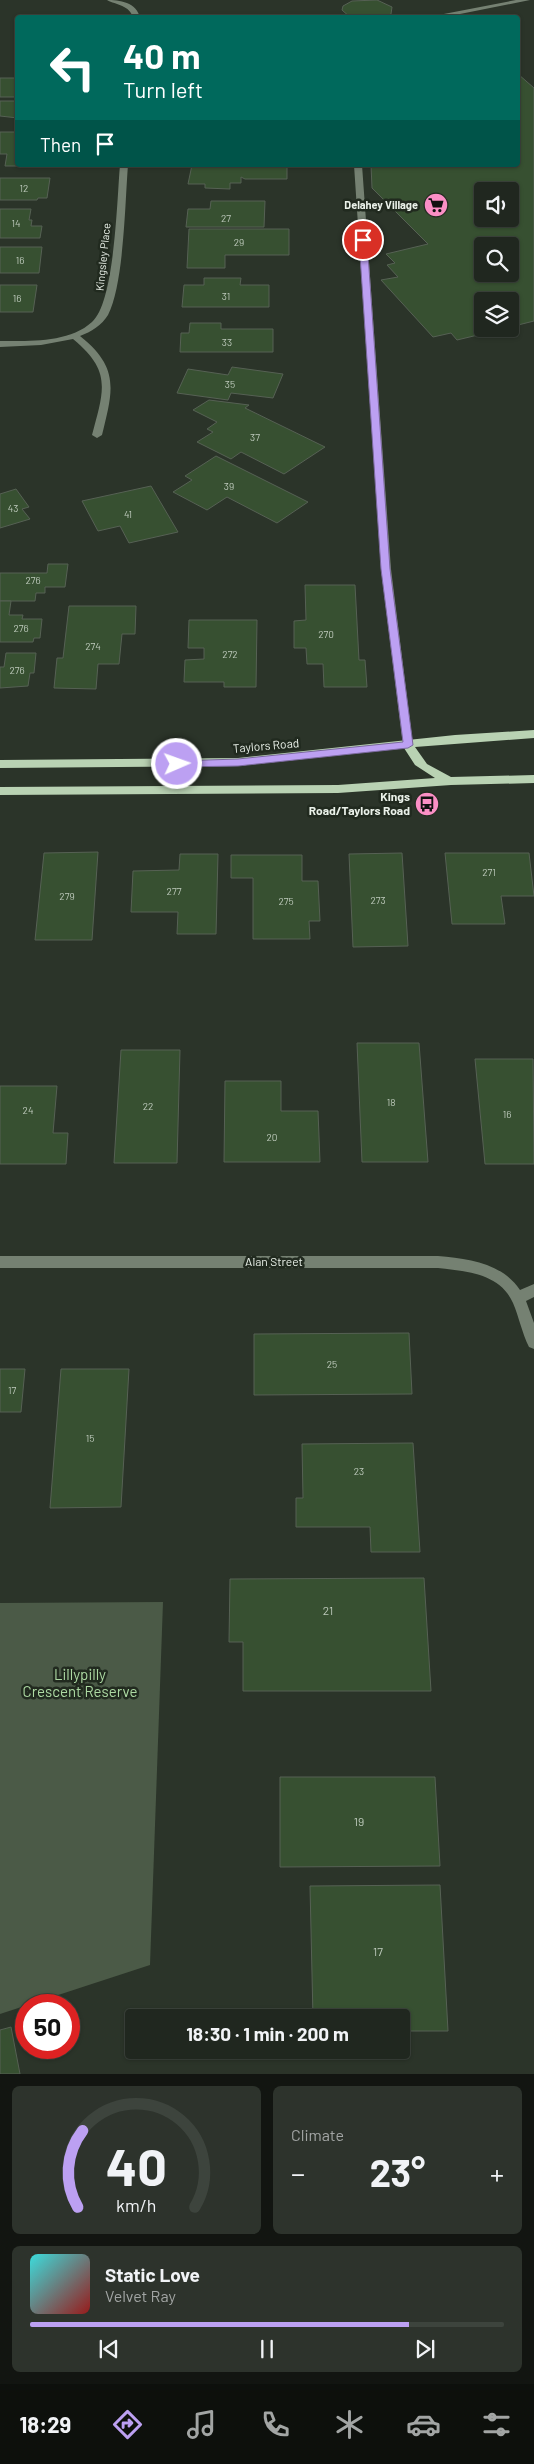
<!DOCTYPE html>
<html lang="en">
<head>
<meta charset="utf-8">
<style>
  body { margin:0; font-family:Barlow,sans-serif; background:#2d332c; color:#f1f3f6; height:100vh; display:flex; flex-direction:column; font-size:19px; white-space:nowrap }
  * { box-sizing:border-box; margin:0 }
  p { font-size:16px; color:#a2a5a4 }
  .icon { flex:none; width:28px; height:28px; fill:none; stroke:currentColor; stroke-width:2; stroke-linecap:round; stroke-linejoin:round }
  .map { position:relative; height:2074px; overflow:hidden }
  .panel { display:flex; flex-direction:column; gap:12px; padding:12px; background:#121511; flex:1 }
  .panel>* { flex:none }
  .banner { position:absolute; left:15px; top:15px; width:505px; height:152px; border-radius:5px; box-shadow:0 1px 4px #0004,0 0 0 1px #3d443d; background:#00695c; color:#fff; overflow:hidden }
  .tools { position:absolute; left:474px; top:182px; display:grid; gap:10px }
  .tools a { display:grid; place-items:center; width:45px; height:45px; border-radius:5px; background:#20271f; box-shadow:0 1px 4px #0004,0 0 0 1px #3d443d; font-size:25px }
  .speed { position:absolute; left:15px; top:1994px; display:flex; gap:10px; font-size:25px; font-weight:700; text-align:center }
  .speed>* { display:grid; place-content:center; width:65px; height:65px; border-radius:50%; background:#20271f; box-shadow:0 1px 4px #0004,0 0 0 1px #3d443d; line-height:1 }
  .speed .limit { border:8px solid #d22; background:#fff; color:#111 }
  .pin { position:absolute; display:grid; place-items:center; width:42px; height:42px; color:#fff; margin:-21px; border:2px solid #fff; border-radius:50%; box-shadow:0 1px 5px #0007 }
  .me { position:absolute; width:55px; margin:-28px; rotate:88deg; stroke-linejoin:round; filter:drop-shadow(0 0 4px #0008) }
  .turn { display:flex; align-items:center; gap:18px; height:105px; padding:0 25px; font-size:22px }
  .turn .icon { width:65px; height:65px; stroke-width:2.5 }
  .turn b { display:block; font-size:35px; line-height:42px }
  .then { display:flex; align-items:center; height:48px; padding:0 25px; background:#0003; gap:10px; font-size:19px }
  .big { font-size:38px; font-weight:700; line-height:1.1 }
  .panel .card { flex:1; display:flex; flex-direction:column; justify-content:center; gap:8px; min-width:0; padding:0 18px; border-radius:8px; background:#2d332c }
  .panel .dial { align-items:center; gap:0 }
  .dial svg { height:130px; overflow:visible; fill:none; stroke:#3d443d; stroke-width:7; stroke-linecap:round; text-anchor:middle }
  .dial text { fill:#f1f3f6; stroke:none }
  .song { display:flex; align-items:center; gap:15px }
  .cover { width:60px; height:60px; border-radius:8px; background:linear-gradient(135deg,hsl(180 70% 55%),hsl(0 70% 35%)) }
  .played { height:5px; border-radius:2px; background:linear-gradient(90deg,#bca0f2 80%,#3d443d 80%) }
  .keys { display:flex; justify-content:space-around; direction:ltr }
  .heat { display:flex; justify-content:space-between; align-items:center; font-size:28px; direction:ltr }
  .panel .tiles { flex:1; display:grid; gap:12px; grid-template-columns:1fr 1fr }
  .card:last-child { grid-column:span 2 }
  .trip { position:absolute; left:125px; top:2009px; width:285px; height:50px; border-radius:5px; background:#20271f; box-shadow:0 1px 4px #0004,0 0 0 1px #3d443d; font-weight:700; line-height:50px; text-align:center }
  .menu { display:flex; height:80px; justify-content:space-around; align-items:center; background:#0d100c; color:#a2a5a4 }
  .menu .icon { width:35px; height:35px }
  .menu .current { color:#bca0f2 }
  .menu b { font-size:22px; color:#f1f3f6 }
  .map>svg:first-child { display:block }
  .green { fill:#4b5a47 }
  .building { fill:#375031; stroke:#566154; fill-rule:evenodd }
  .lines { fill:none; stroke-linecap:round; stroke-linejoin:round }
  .minor { fill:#758172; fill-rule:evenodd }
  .major { fill:#b9d2b3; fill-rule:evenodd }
  .route { fill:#bca0f2; stroke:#7a689d }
  .labels { text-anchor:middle; stroke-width:5; stroke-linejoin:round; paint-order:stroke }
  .number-label { font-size:10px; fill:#bdc9bb }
  .far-poi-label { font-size:11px; font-weight:bold; fill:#eaf1e9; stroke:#212a1f; text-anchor:end }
  .far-street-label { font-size:11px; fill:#eaf1e9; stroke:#212a1f }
  .street-label { font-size:12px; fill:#eaf1e9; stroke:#212a1f }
  .poi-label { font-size:12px; font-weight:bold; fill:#eaf1e9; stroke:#212a1f; text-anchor:end }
  .near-number-label { font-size:12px; fill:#bdc9bb }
  .near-park-label { font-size:15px; fill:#addaa3; stroke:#212a1f }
</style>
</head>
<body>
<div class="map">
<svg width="534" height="2074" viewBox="0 0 534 2074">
  <rect width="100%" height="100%" fill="#2b3429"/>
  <!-- green -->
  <polygon class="green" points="163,1602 150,1965 0,2014 0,1603"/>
  <!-- building -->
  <g class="building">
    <polygon points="377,0 392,7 391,14 384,18 351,18 342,10 343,6 352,1"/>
    <path d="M518 74 534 88V321L510 327V301H482V329H503L457 340 451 333 433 337 381 280 398 277 387 265 395 263 386 254 428 244 372 188 371 165H518ZM482 191H510V219H482ZM482 246H510V274H482Z"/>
    <rect x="0" y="78" width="18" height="19"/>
    <polygon points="0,101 18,101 18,118 0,116"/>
    <polygon points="0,132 18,132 18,165 62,166 5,166 7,154 0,154"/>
    <polygon points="192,165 287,165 287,179 245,179 241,177 241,183 230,183 230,189 205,188 205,184 188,184"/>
    <polygon points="0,178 50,178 47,198 38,198 37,200 0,200"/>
    <polygon points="211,201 265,201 264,227 186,227 188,209 210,209"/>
    <polygon points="0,209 31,209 29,220 32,220 31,226 42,226 40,238 0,238"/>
    <polygon points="189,229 289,229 289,255 225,255 225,268 187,268"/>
    <polygon points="0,247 42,247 39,273 0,273"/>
    <polygon points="204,278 241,278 240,285 269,285 269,307 182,307 184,285 204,285"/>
    <polygon points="0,285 37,285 33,312 0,312"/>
    <polygon points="190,323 221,323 221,329 273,329 273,352 180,352 181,333 189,333"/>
    <polygon points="232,367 283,374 273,398 231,393 228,400 177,393 188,369 228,375"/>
    <polygon points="209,400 249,405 245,408 325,447 284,474 241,452 231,459 197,442 213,432 207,429 217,422 193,410"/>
    <polygon points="216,456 308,502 277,523 227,497 207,510 173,492 192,480 185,476"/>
    <polygon points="151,486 178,532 129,543 120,526 98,531 82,501"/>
    <polygon points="16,489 29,507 22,509 30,519 0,528 0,494"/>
    <polygon points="48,564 68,564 65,587 45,587 45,593 36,593 35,601 0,601 0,573 47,573"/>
    <polygon points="305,585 355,585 359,660 365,660 367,687 324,687 323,664 307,664 306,648 294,648 294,621 306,620"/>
    <polygon points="0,601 11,601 9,615 23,615 22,619 42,619 40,638 34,638 33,642 0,642"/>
    <polygon points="69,606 136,606 135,634 122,634 119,664 98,664 96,689 54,688 57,658 63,658"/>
    <polygon points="189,620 257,620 256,687 224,687 224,682 184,682 185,660 204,659 204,648 188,648"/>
    <polygon points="6,653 36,653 34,673 30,673 28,686 0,688 0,667 4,667"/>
    <polygon points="98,852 92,940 35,940 44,853"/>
    <polygon points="402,853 408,946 353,947 349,854"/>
    <polygon points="445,853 529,853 534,896 501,896 505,924 452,924"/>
    <polygon points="180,854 218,854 216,934 177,934 178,912 131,912 133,871 179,870"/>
    <polygon points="231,855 302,855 302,881 318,881 320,921 309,921 310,939 253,939 253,878 231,878"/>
    <polygon points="357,1043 419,1043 428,1162 362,1162"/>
    <polygon points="121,1050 180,1050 177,1163 114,1163"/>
    <polygon points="475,1059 533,1059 534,1164 485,1164"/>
    <polygon points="225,1081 281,1081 281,1111 318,1111 320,1162 224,1162"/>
    <polygon points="0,1086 57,1086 53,1133 68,1133 66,1164 0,1164"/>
    <polygon points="409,1333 412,1394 254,1395 254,1334"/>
    <polygon points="0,1369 25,1369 21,1412 0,1412"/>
    <polygon points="61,1369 129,1369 121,1507 50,1508"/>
    <polygon points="413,1443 420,1552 371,1552 370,1527 296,1527 296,1498 303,1498 302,1444"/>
    <polygon points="424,1578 431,1691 243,1691 243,1642 229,1642 230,1579"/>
    <polygon points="280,1777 435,1777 440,1866 280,1867"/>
    <polygon points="440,1885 448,2031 401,2031 401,2018 313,2018 310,1886"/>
    <polygon points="11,2027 20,2074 0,2074 0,2030"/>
  </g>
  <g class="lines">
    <!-- minor -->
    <g class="minor">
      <path d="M107 0C119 0 137 2 140 18H133C130 5 116 5 107 0Z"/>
      <polygon points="516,0 530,0 440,18 423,18"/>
      <path d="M120 165H128C125 203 124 284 108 315 102 325 91 332 80 336 120 368 113 390 102 435L97 438 92 435C104 390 112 371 73 339L41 345 0 347V341C29 341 69 343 92 322 115 302 117 198 120 165Z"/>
      <polygon points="354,165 362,165 391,569 413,745 408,749 403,745 381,569"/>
      <path d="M0 1256H438C469 1259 502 1263 520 1290L534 1284V1297L526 1301 534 1323V1349L529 1347C522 1333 519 1317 513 1303 500 1273 465 1271 438 1268H0Z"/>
    </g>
    <!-- major -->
    <polygon class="major" points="534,730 534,738 415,747 427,764 451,777 534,775 534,783 451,785 338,793 0,795 0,787 338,785 435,778 415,765 404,748 238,766 0,768 0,760 238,758 455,735"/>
  </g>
  <!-- route -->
  <polygon class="route" points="363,238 367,240 390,569 413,745 408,748 238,766 174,767 174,762 177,761 238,759 403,742 381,569 359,240"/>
  <!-- icons -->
  <defs>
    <g id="supermarket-disc" transform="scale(1.25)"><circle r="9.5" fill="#fb8fc5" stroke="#212a1f"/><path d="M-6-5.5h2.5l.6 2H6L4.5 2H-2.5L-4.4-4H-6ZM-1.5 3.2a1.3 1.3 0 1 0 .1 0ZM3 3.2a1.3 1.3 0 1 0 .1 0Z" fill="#111"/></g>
    <g id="bus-disc" transform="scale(1.25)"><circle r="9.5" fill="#fb8fc5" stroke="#212a1f"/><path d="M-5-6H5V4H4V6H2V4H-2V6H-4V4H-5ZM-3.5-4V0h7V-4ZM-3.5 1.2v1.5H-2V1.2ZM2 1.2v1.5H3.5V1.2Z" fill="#111"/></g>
  </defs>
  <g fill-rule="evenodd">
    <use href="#supermarket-disc" x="436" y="205"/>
    <use href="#bus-disc" x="427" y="804"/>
  </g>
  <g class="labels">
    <!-- number labels -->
    <g class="number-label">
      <text x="24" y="192">12</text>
      <text x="226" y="222">27</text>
      <text x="16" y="227">14</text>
      <text x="239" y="246">29</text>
      <text x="20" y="264">16</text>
      <text x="226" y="300">31</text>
      <text x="17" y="302">16</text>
      <text x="227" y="346">33</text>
      <text x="230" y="388">35</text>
      <text x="255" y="441">37</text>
      <text x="229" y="490">39</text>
      <text x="13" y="512">43</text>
      <text x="128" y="518">41</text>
      <text x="33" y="584">276</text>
      <text x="21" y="632">276</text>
      <text x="326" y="638">270</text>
      <text x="93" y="650">274</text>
      <text x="230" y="658">272</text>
      <text x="17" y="674">276</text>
      <text x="489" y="876">271</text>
      <text x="174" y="895">277</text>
      <text x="67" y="900">279</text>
      <text x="378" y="904">273</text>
      <text x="286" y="905">275</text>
      <text x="391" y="1106">18</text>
      <text x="148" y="1110">22</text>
      <text x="28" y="1114">24</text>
      <text x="507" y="1118">16</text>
      <text x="272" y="1141">20</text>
      <text x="332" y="1368">25</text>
      <text x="12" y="1394">17</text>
      <text x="90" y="1442">15</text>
      <text x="359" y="1475">23</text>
    </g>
    <!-- far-poi labels -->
    <g class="far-poi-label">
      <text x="418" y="209">Delahey Village</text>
    </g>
    <!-- far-street labels -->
    <g class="far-street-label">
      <text transform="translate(103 257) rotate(-84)" y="4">Kingsley Place</text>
    </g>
    <!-- street labels -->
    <g class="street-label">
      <text transform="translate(266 746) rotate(-5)" y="4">Taylors Road</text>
      <text x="274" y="1266">Alan Street</text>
    </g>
    <!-- poi labels -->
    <g class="poi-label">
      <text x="410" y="801">Kings<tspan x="410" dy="14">Road/Taylors Road</tspan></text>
    </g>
    <!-- near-number labels -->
    <g class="near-number-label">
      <text x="328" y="1615">21</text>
      <text x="359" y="1826">19</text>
      <text x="378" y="1956">17</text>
    </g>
    <!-- near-park labels -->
    <g class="near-park-label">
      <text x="80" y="1680">Lillypilly<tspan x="80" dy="17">Crescent Reserve</tspan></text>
    </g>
  </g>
</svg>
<div class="tools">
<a><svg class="icon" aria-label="sound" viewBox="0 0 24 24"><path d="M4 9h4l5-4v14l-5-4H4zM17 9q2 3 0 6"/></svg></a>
<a><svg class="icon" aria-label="search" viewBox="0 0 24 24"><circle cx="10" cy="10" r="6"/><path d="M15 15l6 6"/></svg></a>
<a><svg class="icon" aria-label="layers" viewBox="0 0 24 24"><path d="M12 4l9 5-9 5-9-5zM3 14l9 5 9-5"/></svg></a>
</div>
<div class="speed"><div class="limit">50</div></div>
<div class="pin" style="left:363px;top:240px;background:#d93025"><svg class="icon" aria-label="arrive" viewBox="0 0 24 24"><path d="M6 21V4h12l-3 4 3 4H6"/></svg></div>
<svg class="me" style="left:177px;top:764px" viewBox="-20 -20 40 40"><circle r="17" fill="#bca0f2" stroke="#fff" stroke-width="3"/><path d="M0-11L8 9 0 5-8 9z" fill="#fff"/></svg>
<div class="trip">18:30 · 1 min · 200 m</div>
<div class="banner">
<div class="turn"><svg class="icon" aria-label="left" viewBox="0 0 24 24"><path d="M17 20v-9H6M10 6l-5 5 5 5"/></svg><div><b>40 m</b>Turn left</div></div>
<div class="then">Then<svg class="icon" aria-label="arrive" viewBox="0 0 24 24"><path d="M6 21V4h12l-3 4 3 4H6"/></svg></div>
</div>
</div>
<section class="panel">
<div class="tiles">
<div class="card dial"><svg viewBox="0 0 100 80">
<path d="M14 69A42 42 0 1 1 86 69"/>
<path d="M14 69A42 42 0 0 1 17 22" stroke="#bca0f2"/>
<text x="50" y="56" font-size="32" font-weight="700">40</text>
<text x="50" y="72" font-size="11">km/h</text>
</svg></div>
<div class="card"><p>Climate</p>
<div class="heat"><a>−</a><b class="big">23°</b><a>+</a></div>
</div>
<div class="card">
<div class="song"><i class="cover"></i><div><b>Static Love</b><p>Velvet Ray</p></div></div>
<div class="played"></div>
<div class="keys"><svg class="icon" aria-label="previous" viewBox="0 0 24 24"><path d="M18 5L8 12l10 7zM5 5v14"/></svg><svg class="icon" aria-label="pause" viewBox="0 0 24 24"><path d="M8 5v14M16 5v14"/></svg><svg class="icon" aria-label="next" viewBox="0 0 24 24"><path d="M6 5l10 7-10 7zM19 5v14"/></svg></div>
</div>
</div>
</section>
<nav class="menu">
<b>18:29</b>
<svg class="icon current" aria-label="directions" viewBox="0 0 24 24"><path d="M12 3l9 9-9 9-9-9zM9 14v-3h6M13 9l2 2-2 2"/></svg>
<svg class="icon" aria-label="music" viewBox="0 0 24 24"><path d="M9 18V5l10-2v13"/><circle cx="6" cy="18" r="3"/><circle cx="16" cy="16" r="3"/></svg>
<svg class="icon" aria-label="phone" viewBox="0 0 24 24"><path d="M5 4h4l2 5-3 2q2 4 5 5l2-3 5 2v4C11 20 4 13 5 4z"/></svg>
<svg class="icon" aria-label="climate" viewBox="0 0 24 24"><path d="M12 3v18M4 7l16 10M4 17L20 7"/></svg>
<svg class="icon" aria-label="car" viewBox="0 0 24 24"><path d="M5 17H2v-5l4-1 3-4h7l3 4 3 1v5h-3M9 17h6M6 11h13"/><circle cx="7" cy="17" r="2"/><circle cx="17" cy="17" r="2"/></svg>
<svg class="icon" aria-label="filters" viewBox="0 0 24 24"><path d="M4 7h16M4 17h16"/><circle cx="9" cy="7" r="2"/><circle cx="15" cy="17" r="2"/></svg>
</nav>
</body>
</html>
